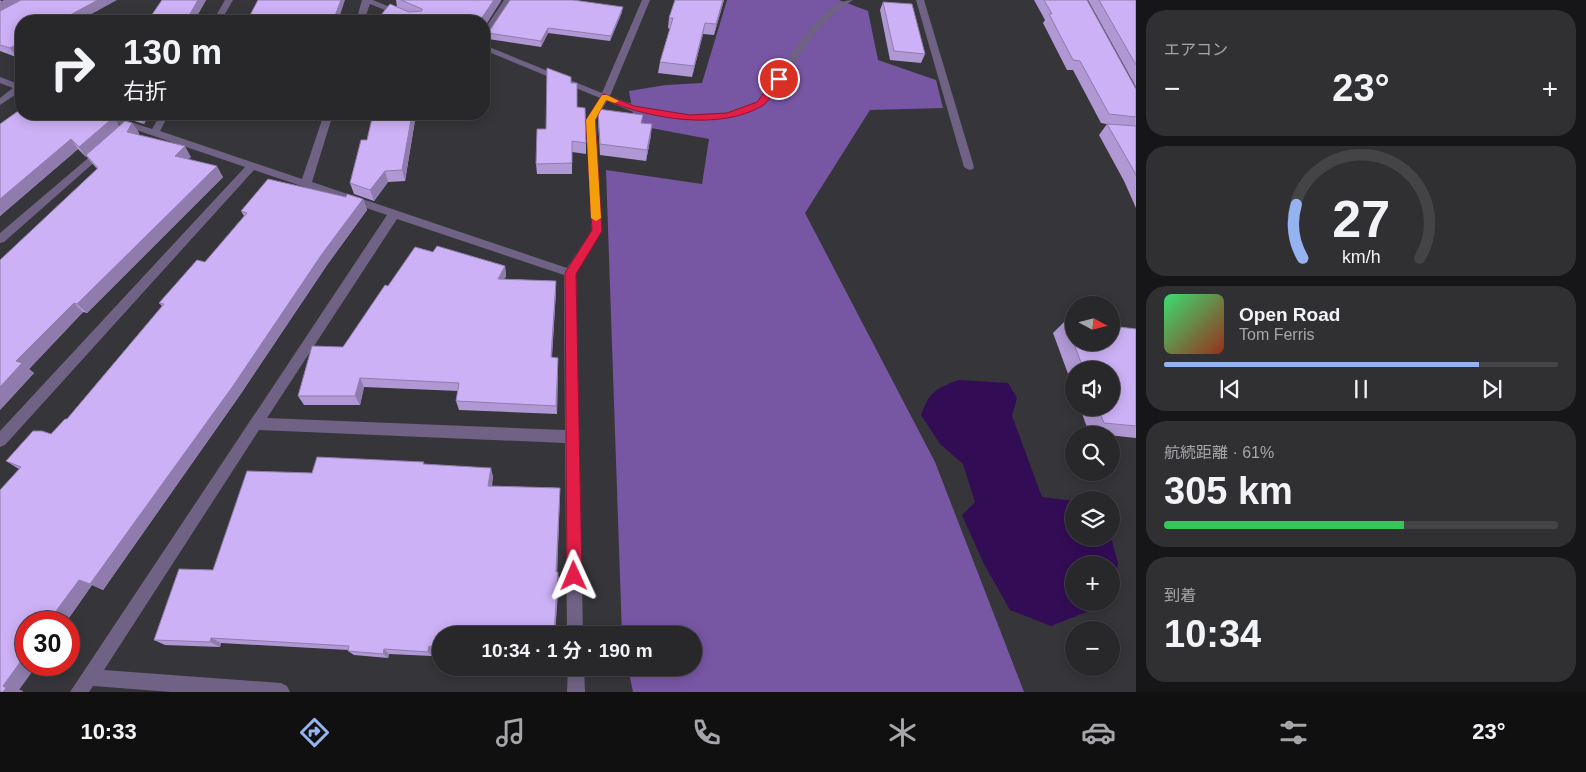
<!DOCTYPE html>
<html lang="ja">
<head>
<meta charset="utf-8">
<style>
  body { margin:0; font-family:Arial,"Noto Sans JP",sans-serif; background:#303033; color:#f1f3f6; height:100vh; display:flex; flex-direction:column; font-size:19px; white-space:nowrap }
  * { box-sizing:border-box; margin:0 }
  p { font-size:16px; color:#a5a6a9 }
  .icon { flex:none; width:28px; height:28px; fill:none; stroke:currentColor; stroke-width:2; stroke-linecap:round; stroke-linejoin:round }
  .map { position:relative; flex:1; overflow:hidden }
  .panel { display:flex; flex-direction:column; gap:10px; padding:10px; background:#161618; width:450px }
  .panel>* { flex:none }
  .top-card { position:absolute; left:15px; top:15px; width:475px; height:105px; border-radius:20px; box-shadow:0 2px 12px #0003,0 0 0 1px #444447; background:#28282b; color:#f1f3f6; overflow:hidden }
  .needle { width:32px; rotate:97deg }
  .controls { position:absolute; left:1065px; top:296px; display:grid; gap:10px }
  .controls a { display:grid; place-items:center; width:55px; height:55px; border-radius:50%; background:#28282b; box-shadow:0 2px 12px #0003,0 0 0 1px #444447; font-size:25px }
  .speed { position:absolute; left:15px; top:611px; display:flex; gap:10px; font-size:25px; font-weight:700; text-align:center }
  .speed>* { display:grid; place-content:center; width:65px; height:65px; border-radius:50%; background:#28282b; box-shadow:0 2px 12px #0003,0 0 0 1px #444447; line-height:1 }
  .speed .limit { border:8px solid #d22; background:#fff; color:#111 }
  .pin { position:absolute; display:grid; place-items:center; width:42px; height:42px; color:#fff; margin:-21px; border:2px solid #fff; border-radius:50%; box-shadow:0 1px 5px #0007 }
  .me { position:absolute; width:55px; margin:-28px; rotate:359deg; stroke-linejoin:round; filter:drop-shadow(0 0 4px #0008) }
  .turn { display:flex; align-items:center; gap:18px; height:105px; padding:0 25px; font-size:22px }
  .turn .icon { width:65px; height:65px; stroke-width:2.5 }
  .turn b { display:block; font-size:35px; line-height:42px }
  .big { font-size:38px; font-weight:700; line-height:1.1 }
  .panel .tile { flex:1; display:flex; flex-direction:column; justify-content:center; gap:8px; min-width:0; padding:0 18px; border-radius:20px; background:#303033 }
  .panel .dial { align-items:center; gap:0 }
  .dial svg { height:130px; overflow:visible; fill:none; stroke:#444447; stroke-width:7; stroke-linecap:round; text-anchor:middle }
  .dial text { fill:#f1f3f6; stroke:none }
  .song { display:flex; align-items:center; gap:15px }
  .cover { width:60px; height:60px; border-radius:8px; background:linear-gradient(135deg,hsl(140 70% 55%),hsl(10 70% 35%)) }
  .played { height:5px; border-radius:2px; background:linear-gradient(90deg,#95b2f1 80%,#444447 80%) }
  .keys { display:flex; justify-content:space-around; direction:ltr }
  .heat { display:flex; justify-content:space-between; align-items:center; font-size:28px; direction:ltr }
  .charge { height:8px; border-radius:4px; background:linear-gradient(90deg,#34c759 61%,#444447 0) }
  .trip { position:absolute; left:432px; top:626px; width:270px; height:50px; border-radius:25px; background:#28282b; box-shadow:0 2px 12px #0003,0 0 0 1px #444447; font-weight:700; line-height:50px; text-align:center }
  .dock { display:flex; height:80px; justify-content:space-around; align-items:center; background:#101011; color:#a5a6a9 }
  .dock .icon { width:35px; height:35px }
  .dock .active { color:#95b2f1 }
  .dock b { font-size:22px; color:#f1f3f6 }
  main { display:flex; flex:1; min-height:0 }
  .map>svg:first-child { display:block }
  .forest { fill:#7756a4 }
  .water { fill:#330c56 }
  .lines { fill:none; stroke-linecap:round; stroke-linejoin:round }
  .minor { fill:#6f6284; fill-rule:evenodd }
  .wall { fill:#af98d4 }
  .shaded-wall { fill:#8f7cac }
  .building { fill:#ccb1f6; stroke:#8f7cac }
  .route { fill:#e11d48; stroke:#92132f }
  .slow { fill:#f59e0b }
</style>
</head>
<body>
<main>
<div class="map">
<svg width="1136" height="692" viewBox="0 0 1136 692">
  <rect width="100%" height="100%" fill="#363539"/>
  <!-- forest -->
  <polygon class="forest" points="727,0 839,0 868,11 878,60 936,80 943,108 870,110 805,213 935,462 1024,692 633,692 628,668 694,668 694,635 622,635 606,170 702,184 709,139 635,125 629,91 666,85 702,83"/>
  <!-- water -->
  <path class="water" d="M959 380 1008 383 1017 398 1012 416 1042 497 1074 501V538L1111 537 1118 563 1114 591 1111 594V565H1074V602L1103 603 1099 607 1051 626 1010 610 984 564 962 515 975 502 963 464 940 444 921 415C930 391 935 389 959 380Z"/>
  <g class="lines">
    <!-- minor -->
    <g class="minor">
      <polygon points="225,0 233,0 221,21 213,21"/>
      <polygon points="362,0 373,0 423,21 412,21 370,4 364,21 356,21"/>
      <polygon points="504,0 512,0 487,38 484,38 484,30"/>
      <path d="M642 0H650L610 96C649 112 699 122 740 107 746 105 754 104 758 100 782 75 816 0 853 0L838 10 814 35 763 105 728 118 690 121 631 111 607 101 596 120 602 231 576 273 583 635H567L565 443 259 430 104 670 281 683 287 686 290 692H171L93 686 89 692H70L387 215 254 170 5 445 0 447V431L245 167 95 116 94 114H107L152 129 161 114H169L160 131 302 179 324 114H333L312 182 567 268 592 231 586 120 600 98 484 50V45L602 93ZM397 219 564 275 565 430 267 418Z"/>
      <polygon points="916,0 924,0 974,167 973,169 969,170 964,167"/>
      <polygon points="0,77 21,85 21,91 0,105 0,98 13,88 0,83"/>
      <polygon points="103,147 108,150 106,152 4,242 0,243 0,233 100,148"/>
      <polygon points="568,668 584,668 585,692 567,692"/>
    </g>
  </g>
  <!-- wall -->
  <g class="wall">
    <polygon points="0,0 21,21 21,54 16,57 0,51"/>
    <polygon points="206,0 194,21 150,21 149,19"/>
    <polygon points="396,0 501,0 501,1 376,21 397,7"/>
    <polygon points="675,0 724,0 714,35 703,34 692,77 658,73 660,62 670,29 668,28 669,18"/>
    <polygon points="1034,0 1087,0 1136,89 1136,208 1124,181 1099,135 1107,124 1101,123 1073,70 1067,70 1043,23 1045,20"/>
    <polygon points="1088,0 1136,0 1136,87"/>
    <polygon points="883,2 925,54 921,63 890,60 880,10"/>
    <polygon points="622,12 610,41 548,33 541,47 488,39 488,33"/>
    <polygon points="571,83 586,143 586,154 572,152 572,174 537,174 536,164 546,129"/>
    <polygon points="598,109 642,123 651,135 646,161 600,155 598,120"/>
    <polygon points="112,114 150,114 144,124"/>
    <polygon points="416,114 405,181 388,182 374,201 354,194 350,183 367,140"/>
    <polygon points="132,123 139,133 138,135 191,157 188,159 223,177 87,313 83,312 29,369 34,373 0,410 97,169 86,156 86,157 78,149 0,216 0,124 120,126"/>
    <polygon points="346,197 363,199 367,210 327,265 240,395 103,590 92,585 66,622 26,622 19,690 23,691 22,692 0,692 19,469 6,461 51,434 67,419 162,306 159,303 205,262 244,216 241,211"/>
    <polygon points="433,252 505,266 506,276 504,279 556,281 556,291 552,357 558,358 557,414 459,410 456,401 458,391 364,387 360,405 304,405 298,396 343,347 388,286"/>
    <polygon points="1065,321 1136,329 1136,438 1089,433 1080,408 1111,408 1111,370 1074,370 1074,390 1053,333"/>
    <polygon points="424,464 493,476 492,486 560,488 557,572 559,578 555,635 441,635 441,651 433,650 432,656 389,654 388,658 354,655 348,651 348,650 221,643 220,647 165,645 154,640 213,570 312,473"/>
  </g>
  <!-- shaded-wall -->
  <g class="shaded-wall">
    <polygon points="4,0 24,0 0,14 0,2"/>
    <polygon points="98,0 117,0 79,21 59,21"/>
    <polygon points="198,0 206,0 194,21 188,21 187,19"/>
    <polygon points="341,0 345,0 338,21 333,21"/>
    <polygon points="494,0 501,0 501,1 484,28 484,21 481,21 481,19"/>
    <polygon points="723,0 724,0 714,35 716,24"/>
    <polygon points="623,7 622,12 610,41 611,36"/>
    <polygon points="705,23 703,34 692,77 694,66"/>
    <polygon points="548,28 548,33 541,47 541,41"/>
    <polygon points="21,42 21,54 16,57 10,48"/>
    <polygon points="139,114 150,114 144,124 138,115"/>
    <polygon points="412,114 416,114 405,181 402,170"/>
    <polygon points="114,117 120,127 86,157 79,147"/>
    <polygon points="132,123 139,133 134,142 127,132"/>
    <polygon points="652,124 651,135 646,161 647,150"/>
    <polygon points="71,139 78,149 0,216 0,199"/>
    <polygon points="185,146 191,157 181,166 175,156"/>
    <polygon points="217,166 223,177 87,313 77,304"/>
    <polygon points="385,171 388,182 374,201 370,190"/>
    <polygon points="363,199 367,210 327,265 240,395 103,590 90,584 322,254"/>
    <polygon points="505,266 506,276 499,289 498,279"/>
    <polygon points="556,281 556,291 551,367 551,357"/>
    <polygon points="74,303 83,312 29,369 34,373 0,410 0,387 16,361"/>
    <polygon points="558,358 558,367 557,414 556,406"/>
    <polygon points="360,378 364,387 360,405 355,396"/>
    <polygon points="491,468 493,476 490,494 488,486"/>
    <polygon points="560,488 560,496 557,578 556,572"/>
    <polygon points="558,572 555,635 554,635"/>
    <polygon points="79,580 92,585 66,622 48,622"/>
    <polygon points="211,638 221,643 220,647 210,642"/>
    <polygon points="429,646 433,650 432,656 428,652"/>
    <polygon points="384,649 389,654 388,658 383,654"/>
    <polygon points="26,654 26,665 37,665 19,690 23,691 22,692 3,692 3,686"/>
  </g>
  <!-- building -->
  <g class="building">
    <polygon points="21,0 98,0 59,21 21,21 21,42 10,48 0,45 0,11"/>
    <polygon points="162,0 198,0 187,19 149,19"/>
    <polygon points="258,0 341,0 333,21 247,21"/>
    <polygon points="401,0 494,0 481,19 481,21 376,21 390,4 409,12 422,11 422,9"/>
    <polygon points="510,0 573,0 623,7 611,36 548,28 541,41 488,33"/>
    <polygon points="675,0 723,0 716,24 705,23 694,66 660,62 673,18 669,18"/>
    <polygon points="1044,0 1087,0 1136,89 1136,117 1109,114 1080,61 1073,60 1049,14 1052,14"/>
    <polygon points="1099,0 1136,0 1136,65"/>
    <polygon points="883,2 912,4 925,54 894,51"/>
    <polygon points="547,68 571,77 571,83 577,83 577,107 585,108 586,143 572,141 572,163 536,164 537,129 546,129"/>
    <polygon points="21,109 21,114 103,114 114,117 79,147 71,139 0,199 0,124"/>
    <polygon points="598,109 643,115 641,123 652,124 647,150 600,144"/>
    <polygon points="373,114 412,114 402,170 385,171 370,190 350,183 361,140 367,140"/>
    <polygon points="125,121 132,123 127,132 185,146 175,156 217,166 77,304 74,303 16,361 22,363 0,387 0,260 98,168 86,155"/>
    <polygon points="1107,124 1136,126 1136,176 1134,171"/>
    <polygon points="268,179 346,197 347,194 363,199 322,254 233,386 90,584 79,580 48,622 26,622 26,654 3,686 6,688 3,692 0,692 0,490 21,467 6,461 33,431 42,431 51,434 65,419 67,419 164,304 159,303 197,260 205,262 247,213 241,211"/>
    <polygon points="437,246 505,266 498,279 556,281 551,357 558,358 556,406 456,401 459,383 360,378 355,396 298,396 312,346 343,347 385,285 388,286 415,247 433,252"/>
    <polygon points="1065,321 1074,322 1074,342 1111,342 1111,326 1136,329 1136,426 1104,423 1098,408 1111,408 1111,370 1084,370"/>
    <polygon points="317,457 424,462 423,464 491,468 488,486 560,488 556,572 558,572 554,635 441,635 441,648 429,646 428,652 384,649 383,654 348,651 349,646 211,638 210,642 154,640 179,569 213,570 247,471 312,473"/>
  </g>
  <!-- route -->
  <path class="route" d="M779 76 783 79C778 87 770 101 762 106 719 131 650 119 606 100L595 120 602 231 576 274 582 576 580 581 574 583 569 581 567 576 565 273 592 230 586 120 602 95 604 94 634 106 690 115 727 113 757 102 776 77Z"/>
  <!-- slow -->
  <polygon class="slow" points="602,95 607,95 619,101 615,103 606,100 595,120 601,218 596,221 591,218 586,120"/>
</svg>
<div class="controls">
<a><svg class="needle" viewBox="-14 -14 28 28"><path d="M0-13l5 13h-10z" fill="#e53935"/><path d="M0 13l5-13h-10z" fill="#a5a6a9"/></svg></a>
<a><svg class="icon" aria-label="sound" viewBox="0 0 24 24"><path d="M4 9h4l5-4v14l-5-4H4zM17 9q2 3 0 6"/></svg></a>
<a><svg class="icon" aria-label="search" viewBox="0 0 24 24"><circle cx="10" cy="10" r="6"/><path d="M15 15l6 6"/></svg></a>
<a><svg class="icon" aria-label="layers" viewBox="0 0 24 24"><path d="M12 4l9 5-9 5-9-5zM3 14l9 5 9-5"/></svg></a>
<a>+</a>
<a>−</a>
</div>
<div class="speed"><div class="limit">30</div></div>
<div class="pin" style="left:779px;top:79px;background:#d93025"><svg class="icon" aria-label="arrive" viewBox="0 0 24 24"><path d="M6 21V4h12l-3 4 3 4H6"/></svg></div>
<svg class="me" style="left:574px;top:576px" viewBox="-20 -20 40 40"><path d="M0-17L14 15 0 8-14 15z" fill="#e11d48" stroke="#fff" stroke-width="4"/></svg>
<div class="trip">10:34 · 1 分 · 190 m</div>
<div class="top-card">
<div class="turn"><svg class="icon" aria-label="right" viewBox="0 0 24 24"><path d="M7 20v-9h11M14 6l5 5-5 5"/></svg><div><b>130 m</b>右折</div></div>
</div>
</div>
<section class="panel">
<div class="tile"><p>エアコン</p>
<div class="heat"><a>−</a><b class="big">23°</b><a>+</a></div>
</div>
<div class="tile dial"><svg viewBox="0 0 100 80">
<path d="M14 69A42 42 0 1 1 86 69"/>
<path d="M14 69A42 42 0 0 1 10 36" stroke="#95b2f1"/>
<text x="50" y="56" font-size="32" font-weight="700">27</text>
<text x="50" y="72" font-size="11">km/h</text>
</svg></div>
<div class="tile">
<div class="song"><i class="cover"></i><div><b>Open Road</b><p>Tom Ferris</p></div></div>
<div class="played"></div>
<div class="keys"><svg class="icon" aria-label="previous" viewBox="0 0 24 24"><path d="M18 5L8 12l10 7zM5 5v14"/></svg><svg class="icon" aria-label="pause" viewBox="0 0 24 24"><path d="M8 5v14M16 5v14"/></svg><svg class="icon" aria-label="next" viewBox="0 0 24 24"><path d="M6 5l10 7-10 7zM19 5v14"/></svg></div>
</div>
<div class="tile"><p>航続距離 · 61%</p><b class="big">305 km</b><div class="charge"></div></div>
<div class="tile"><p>到着</p><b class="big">10:34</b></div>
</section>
</main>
<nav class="dock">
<b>10:33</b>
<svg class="icon active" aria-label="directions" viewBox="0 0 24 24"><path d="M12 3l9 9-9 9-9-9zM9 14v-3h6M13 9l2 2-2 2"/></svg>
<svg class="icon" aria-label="music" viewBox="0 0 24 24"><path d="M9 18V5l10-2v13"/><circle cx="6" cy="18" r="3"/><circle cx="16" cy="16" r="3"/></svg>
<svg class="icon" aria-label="phone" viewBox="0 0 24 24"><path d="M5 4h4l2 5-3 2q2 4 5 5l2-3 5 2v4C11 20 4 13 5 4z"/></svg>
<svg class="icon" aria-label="climate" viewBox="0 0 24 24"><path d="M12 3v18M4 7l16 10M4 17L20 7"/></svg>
<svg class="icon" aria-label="car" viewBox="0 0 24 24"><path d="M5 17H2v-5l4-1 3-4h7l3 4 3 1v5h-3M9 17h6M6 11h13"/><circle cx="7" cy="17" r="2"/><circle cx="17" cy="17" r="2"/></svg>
<svg class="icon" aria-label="filters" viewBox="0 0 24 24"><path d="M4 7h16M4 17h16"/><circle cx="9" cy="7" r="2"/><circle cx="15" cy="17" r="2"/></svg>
<b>23°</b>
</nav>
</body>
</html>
